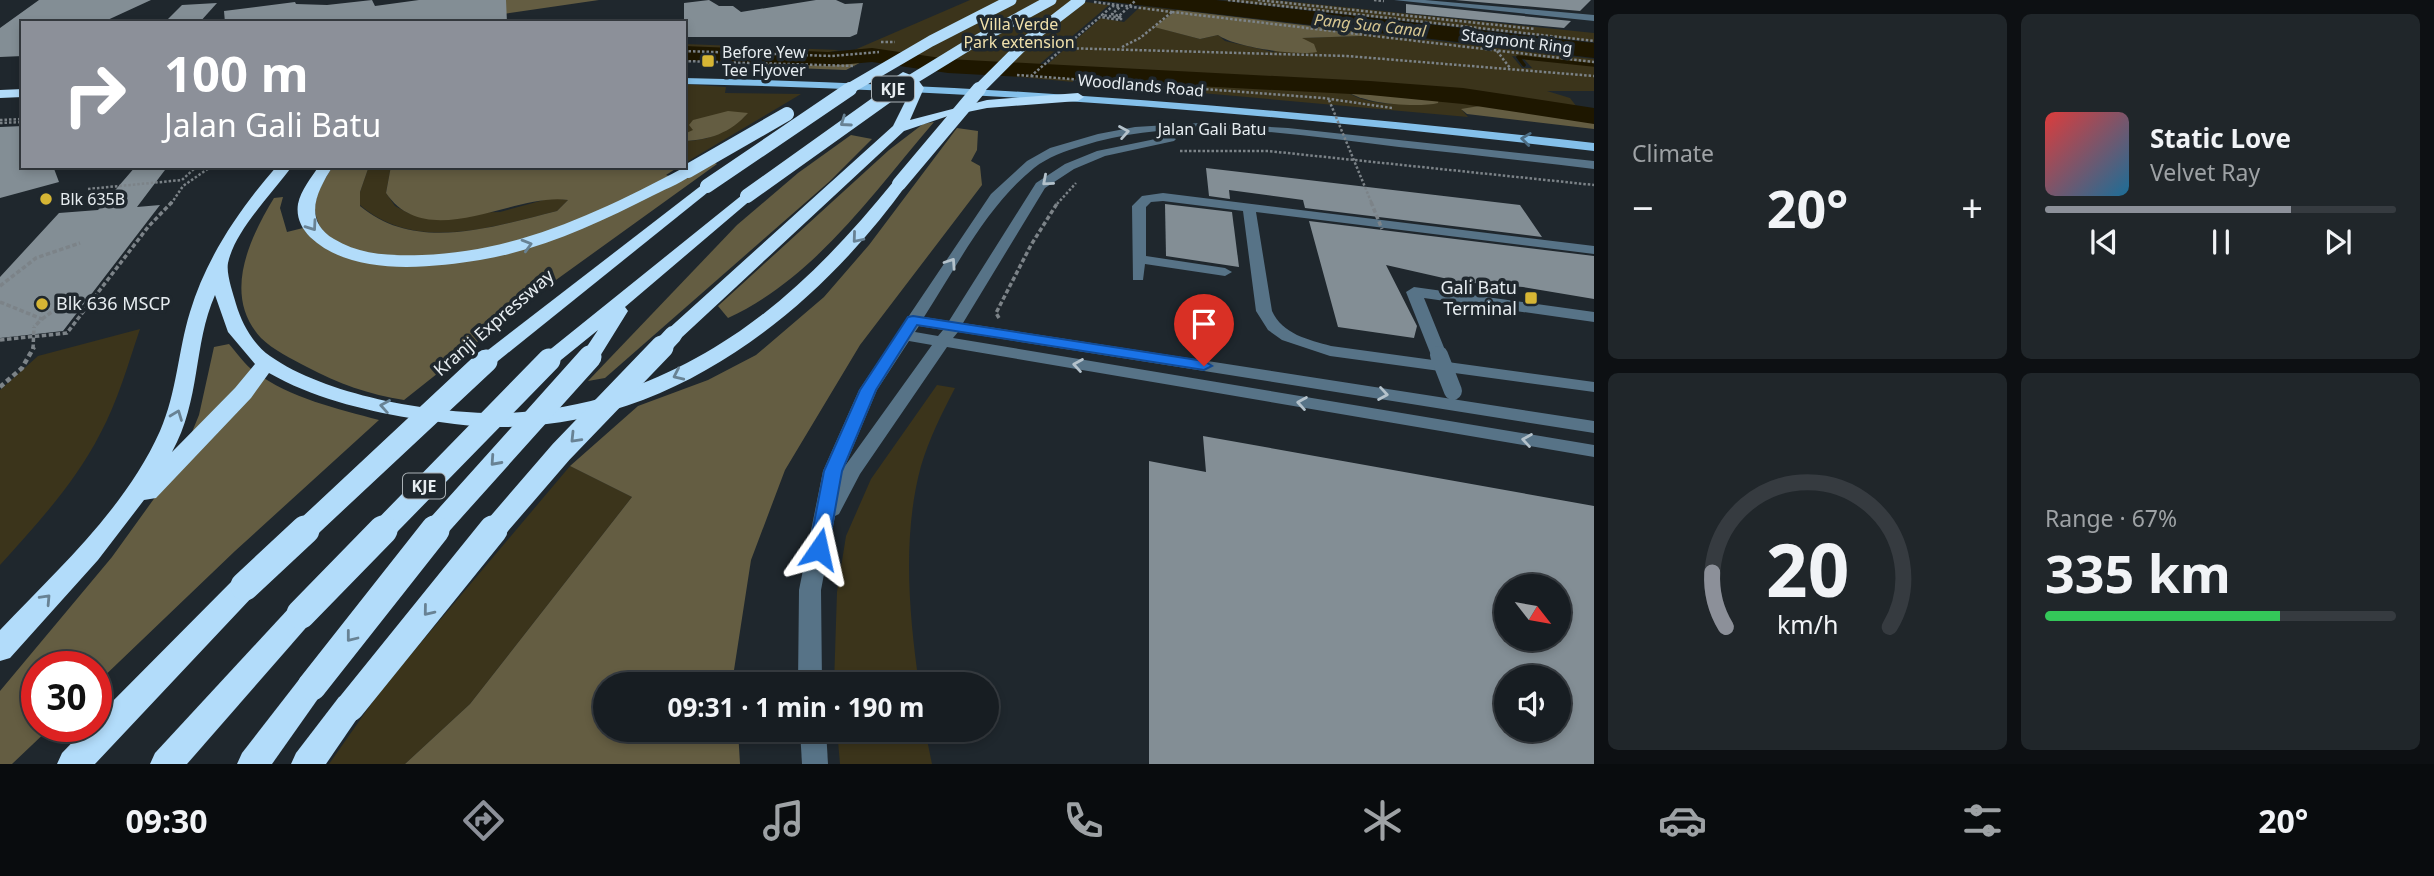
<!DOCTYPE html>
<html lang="en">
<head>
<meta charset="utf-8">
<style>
  body { margin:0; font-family:"Noto Sans",sans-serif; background:#20262a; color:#f1f3f6; height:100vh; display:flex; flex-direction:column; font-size:26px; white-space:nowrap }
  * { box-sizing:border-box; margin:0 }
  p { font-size:23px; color:#9ea2a5 }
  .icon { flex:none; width:38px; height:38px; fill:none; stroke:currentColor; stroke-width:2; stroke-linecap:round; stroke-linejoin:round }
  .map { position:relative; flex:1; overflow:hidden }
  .drawer { display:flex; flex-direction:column; gap:14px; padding:14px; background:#0d1013; width:840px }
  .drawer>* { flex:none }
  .hud { position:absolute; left:21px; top:21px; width:665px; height:147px; border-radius:0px; box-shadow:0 4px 10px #0003,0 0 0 2px #363b40; background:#8c9099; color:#fff; overflow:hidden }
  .needle { width:46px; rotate:121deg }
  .controls { position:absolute; left:1494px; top:574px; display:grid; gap:14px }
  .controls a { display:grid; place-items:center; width:77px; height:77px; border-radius:50%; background:#171d22; box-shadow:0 4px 10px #0003,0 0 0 2px #363b40; font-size:35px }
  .speed { position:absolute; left:21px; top:651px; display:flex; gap:14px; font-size:35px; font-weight:700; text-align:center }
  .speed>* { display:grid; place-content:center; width:91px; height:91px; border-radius:50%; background:#171d22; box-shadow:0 4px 10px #0003,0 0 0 2px #363b40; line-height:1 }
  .speed .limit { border:10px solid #d22; background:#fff; color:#111 }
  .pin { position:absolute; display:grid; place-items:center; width:60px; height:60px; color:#fff; margin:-72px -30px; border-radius:50% 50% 50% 0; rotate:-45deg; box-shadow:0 0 7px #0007 }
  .pin .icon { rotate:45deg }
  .me { position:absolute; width:77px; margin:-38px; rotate:11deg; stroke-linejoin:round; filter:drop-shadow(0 0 5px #0008) }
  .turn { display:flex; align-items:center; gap:24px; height:147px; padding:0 28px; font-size:32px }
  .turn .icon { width:91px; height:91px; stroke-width:2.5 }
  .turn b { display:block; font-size:49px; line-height:60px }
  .big { font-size:52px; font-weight:700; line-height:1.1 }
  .drawer .tile { flex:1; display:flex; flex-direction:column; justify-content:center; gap:10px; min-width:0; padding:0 24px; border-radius:10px; background:#20262a }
  .drawer .dial { align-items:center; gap:0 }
  .dial svg { height:182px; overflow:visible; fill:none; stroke:#363b40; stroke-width:7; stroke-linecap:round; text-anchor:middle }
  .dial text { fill:#f1f3f6; stroke:none }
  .song { display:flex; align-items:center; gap:21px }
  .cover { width:84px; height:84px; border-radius:10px; background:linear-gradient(135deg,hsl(0 70% 55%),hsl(200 70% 35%)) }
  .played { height:7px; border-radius:4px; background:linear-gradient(90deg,#8c9099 70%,#363b40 70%) }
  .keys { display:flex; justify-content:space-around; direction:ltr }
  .heat { display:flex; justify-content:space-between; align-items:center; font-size:38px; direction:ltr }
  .charge { height:10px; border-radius:5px; background:linear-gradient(90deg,#34c759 67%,#363b40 0) }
  .drawer .tiles { flex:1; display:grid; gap:14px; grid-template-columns:repeat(2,1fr) }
  .trip { position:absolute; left:593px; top:672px; width:406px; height:70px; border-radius:35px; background:#171d22; box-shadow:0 4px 10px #0003,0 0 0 2px #363b40; font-weight:700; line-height:70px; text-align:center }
  .tabs { display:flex; height:112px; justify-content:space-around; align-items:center; background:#090c0e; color:#9ea2a5 }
  .tabs .icon { width:49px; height:49px }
  .tabs .active { color:#8c9099 }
  .tabs b { font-size:32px; color:#f1f3f6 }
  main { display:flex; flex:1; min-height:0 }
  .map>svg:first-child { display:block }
  .green { fill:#3b341b }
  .forest { fill:#645d42 }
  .water { fill:#1e1700 }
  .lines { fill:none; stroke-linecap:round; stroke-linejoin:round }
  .stream { stroke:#1e1700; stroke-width:3.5 }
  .river { fill:#1e1700; fill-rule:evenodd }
  .building { fill:#838e95; fill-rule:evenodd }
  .path-far1 { stroke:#7c8388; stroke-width:2.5; stroke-dasharray:2.5 2; stroke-linecap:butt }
  .path { stroke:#7c8388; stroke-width:3.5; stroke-dasharray:4.5 2.5; stroke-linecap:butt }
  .minor { fill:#577387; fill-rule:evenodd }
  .major { fill:#84c0ea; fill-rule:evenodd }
  .highway { fill:#b2dcfa; fill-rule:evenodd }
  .path-bridge-far2 { stroke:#7c8388; stroke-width:2.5; stroke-dasharray:2.5 2; stroke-linecap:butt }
  .path-bridge-far1 { stroke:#7c8388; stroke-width:3.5; stroke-dasharray:4.5 2.5; stroke-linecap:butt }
  .path-bridge { stroke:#7c8388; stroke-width:4.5; stroke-dasharray:5 3.5; stroke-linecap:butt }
  .minor-bridge { stroke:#577387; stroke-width:18 }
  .highway-bridge-far4 { stroke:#b2dcfa; stroke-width:11 }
  .highway-bridge-far3 { stroke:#b2dcfa; stroke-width:14 }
  .highway-bridge-far2 { stroke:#b2dcfa; stroke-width:18 }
  .highway-bridge-far1 { stroke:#b2dcfa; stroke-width:23 }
  .highway-bridge { stroke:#b2dcfa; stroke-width:29 }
  .oneway { stroke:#688294 }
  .oneway2 { stroke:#b4c2cb }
  .oneway3 { stroke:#4c6c82 }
  .route { fill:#1a73e8; stroke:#114b97; stroke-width:2 }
  .poi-dot { fill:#d6b534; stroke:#1f272d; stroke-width:2.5 }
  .labels { text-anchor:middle; stroke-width:7; stroke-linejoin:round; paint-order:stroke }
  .far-park-label { font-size:16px; fill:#f0e0ab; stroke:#1f272d }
  .far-water-label { font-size:16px; font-style:italic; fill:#d4c490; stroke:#1f272d }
  .far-street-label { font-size:16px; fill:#e6ecf0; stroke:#1f272d }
  .far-poi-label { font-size:16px; fill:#e6ecf0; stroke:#1f272d; text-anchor:start }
  .shield { fill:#1f272d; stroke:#aab1b6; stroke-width:2 }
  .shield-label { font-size:16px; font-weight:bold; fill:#e6ecf0 }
  .poi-label { font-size:18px; fill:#e6ecf0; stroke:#1f272d; text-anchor:end }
  .street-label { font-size:18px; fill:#e6ecf0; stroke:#1f272d }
</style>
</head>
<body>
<main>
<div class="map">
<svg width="1594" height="764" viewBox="0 0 1594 764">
  <rect width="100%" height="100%" fill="#1f272d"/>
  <!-- green -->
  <g class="green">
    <polygon points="970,0 1070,0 1109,5 1035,68 949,63 868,52 845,54"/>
    <polygon points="1222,0 1275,0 1594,33 1594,42"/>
    <polygon points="1141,6 1177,10 1155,27 1200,39 1218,35 1225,41 1273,52 1300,38 1360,36 1361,32 1594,59 1594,64 1512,56 1522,68 1532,68 1523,58 1594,66 1594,91 1547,91 1570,98 1580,111 1594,114 1399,86 1043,68 1101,18 1124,22"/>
    <polygon points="684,44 839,50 818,55 684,50"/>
    <polygon points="684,54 806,59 777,62 684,60"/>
    <path d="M1004 70 1343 88C1359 107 1416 107 1439 99L1435 94 1515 106H1479L1462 110 1468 117 1179 91 1147 87 1145 83 1073 78V82L999 75Z"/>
    <path d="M684 84 726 87 725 93 801 94 685 163 684 141C710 141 725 132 745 116L684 134Z"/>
    <path d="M369 166H391L386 193 395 206 410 214 500 212 551 198 568 200 557 211C492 227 416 253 360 205V192Z"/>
    <path d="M140 329C128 364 118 401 100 434 75 483 37 524 0 565V390L38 356Z"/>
    <path d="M937 385 955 388C942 413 929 439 921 466 902 536 909 614 919 684H834L837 592 846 536 871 479Z"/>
    <polygon points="570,466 632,497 470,704 405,764 329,764 381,690"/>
    <polygon points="837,730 925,730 932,764 840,764"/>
  </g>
  <!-- forest -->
  <g class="forest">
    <polygon points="445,0 599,0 462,20"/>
    <path d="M1177 10 1361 32V36L1302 38 1314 44 1317 52C1296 56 1234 47 1218 35L1200 39 1154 27Z"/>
    <polygon points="873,56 846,70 768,67 767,64 787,60 842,61"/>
    <path d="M1343 88 1435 94 1439 99 1438 103C1417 108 1357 104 1343 88Z"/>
    <polygon points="1479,106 1515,106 1594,119 1594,129 1467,114 1461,109"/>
    <path d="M728 111 748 113C730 133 710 140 684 141V134L693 130 689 125 693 120Z"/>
    <path d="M934 122C873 193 816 277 728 318L718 306 889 150 923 124Z"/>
    <polygon points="957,128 978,131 977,150 971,161 980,166 982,185 860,345 785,470 751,560 734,670 735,684 606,684 606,730 738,730 740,764 405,764 470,704 632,497 570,466 638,406 708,380 756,355 824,297 869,245"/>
    <polygon points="851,135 872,139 830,181 605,378 588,381 737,225 798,173"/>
    <path d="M713 162 717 164 549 285 404 400C370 395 337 383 307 367 292 359 273 350 261 338 222 296 249 239 274 198L283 197 280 208 287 232 319 224C308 203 322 184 333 166H369L360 192V206C416 253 492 227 557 211L568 200C514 192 428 254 386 193L391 166H680L666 175 682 180Z"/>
    <path d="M229 344C237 353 245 365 255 372 290 398 338 409 379 420L235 551 96 684V667H37V726H52L12 764H0V691L112 557 179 464 199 415 214 347Z"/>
  </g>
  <!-- water -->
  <polygon class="water" points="1095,0 1216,0 1594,43 1594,58"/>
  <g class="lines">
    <!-- stream -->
    <polyline class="stream" points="1524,65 1518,57 1594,65"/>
    <!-- river -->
    <polygon class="river" points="684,46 828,52 872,48 948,59 1370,81 1463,88 1594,108 1594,124 1463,104 1370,95 948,73 872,62 828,66 684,60"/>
  </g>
  <!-- building -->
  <g class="building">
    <polygon points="39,0 151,0 101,23 23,23 23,56 0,57 0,28"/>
    <polygon points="372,0 375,6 419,0 506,0 507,23 225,23 224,11 295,2 296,4 327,5"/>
    <polygon points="709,0 719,6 733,6 741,12 816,0 836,0 845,4 863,3 857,34 850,37 684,37 684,3"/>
    <polygon points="1455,0 1591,0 1580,11"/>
    <polygon points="217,3 199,23 164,23 182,5"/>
    <polygon points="1406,4 1571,21 1564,28 1406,13"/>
    <polygon points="23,126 23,166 53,166 59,182 0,198 0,127"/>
    <polygon points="136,166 168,166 137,207 160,205 63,331 0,338 0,277 59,213 98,210"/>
    <polygon points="1206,168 1520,205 1542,237 1305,208 1303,200 1229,190 1230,199 1209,196"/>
    <polygon points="1165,204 1232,212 1239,267 1166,256"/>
    <polygon points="1309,221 1594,256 1594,299 1523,287 1461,282 1386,265 1417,326 1414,338 1338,327"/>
    <path d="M1203 436 1594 506V764H1149V461L1206 472ZM1507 586H1559V639H1507ZM1507 677H1559V730H1507Z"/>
  </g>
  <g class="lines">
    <!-- path-far1 -->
    <g class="path-far1">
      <polyline points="1228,0 1594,41"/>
      <polyline points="1258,0 1535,29"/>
      <polyline points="1374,0 1384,1"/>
      <polyline points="1094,2 1172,12"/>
      <polyline points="1172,12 1594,62"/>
      <polyline points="1119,16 1122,18"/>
      <polyline points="881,42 895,42"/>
      <polyline points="1122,47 1140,38 1172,12"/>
      <polyline points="1063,48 1347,56 1594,76"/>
      <polyline points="684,51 832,56 879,52"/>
      <polyline points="1497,51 1510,68"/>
      <polyline points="684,61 855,66"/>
      <polyline points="1017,75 1031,76 1088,27"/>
      <polyline points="1031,76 1323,98 1392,108"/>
      <polyline points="0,120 23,119"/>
      <polyline points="0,123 23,122"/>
      <polyline points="1180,151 1268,151 1594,185"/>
      <polyline points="88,189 182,180 197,166"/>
      <polyline points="171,204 183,186 212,166"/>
      <polyline points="1057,204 1076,183"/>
    </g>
    <!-- path -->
    <g class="path">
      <polyline points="0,286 36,258 80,243"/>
      <polyline points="0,302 42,319 34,327"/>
      <polyline points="999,318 996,313 1031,245 1058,202"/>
      <polyline points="42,319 75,295"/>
      <polyline points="0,340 67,333 148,227 172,202"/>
    </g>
    <!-- minor -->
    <g class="minor">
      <polygon points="1394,0 1425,0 1594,15 1594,21"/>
      <path d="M1200 123 1288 128 1594 161V169C1529 161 1464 154 1399 147 1295 135 1183 114 1082 146 1065 151 1048 157 1034 168 987 206 957 266 924 317L949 321 1036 183 1065 164 1097 151 1170 136 1176 139 1174 141 1105 156 1074 169 1045 188 963 323 1594 421V433L958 332 953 338 1594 445V457L947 347 860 474 839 514 835 516 821 590 822 684H798L799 590 823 471 859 390 991 194 1027 161 1050 148 1098 134 1135 127ZM919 326 943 330 938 336 915 332ZM909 341 932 345 845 466 877 390Z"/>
      <path d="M1163 193 1594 246V254L1256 212 1272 311C1282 334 1309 340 1331 346L1594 382V392L1330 356 1282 340 1268 330 1256 311 1243 211 1163 201 1151 202 1146 207V256L1225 268 1232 272 1225 276 1145 264 1143 280H1133L1132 206 1142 196Z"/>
      <polygon points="1414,287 1594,312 1594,322 1424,298 1447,355 1439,360 1431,355 1406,292"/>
      <polygon points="800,730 826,730 828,764 802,764"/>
    </g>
    <!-- major -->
    <path class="major" d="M684 78C989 84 1291 109 1594 143V151C1291 115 989 90 684 84Z"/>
    <!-- highway -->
    <g class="highway">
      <polygon points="903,72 916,77 924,88 910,120 987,100 1078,93 1084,97 1078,101 987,108 948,116 904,131 680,339 666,339 663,335 666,331 893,126 912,88 897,76"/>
      <polygon points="23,89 23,97 0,98 0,90"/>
      <path d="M277 166H292C273 193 235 230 228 263 226 274 233 293 236 304 242 324 253 344 270 356 328 397 439 415 509 413 545 411 583 405 617 393 738 351 815 278 894 181L899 179 907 184C813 315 668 428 499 427 469 427 440 422 410 418 362 410 311 397 269 373L251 398 156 498 144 500 98 560 10 658 0 661V630C58 569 125 509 160 431 177 392 178 351 190 312 206 258 240 208 277 166ZM215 295 228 332 255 364 235 388 172 452C201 400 193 345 215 295Z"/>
      <path d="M319 166H333C317 191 302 220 334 239 360 255 391 256 422 255 517 252 600 212 683 168L688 167 695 171C686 182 667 188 654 195 599 223 541 250 480 260 429 268 352 277 310 237 301 228 296 217 298 204 301 190 311 178 319 166Z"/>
      <polygon points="707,181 712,183 712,189 493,365 479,365 476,361 479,357"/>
      <polygon points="747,191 752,193 752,199 625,307 628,311 597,361 590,363 580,357 598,330 556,364 542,364 539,360 542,356"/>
      <polygon points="245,575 255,578 258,586 255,594 95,764 57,764 62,753 88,726 96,726 96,718 235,578"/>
      <polygon points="301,603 311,606 315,614 311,622 187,764 150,764 155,753 291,606"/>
      <polygon points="312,673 323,677 327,686 272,764 237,764 242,753 301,677"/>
      <polygon points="350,693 361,697 365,707 326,764 291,764 296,753 339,697"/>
    </g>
    <!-- path-bridge-far2 -->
    <g class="path-bridge-far2">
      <polyline points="1088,27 1100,17 1120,20 1122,18 1102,15 1113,6 1120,7 1112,14 1119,16 1136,0"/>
      <polyline points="1329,100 1372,204"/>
    </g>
    <!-- path-bridge-far1 -->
    <g class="path-bridge-far1">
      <polyline points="1371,202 1382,229"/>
      <polyline points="33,349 34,327"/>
    </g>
    <!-- path-bridge -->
    <polyline class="path-bridge" points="0,387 22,368 34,347"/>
    <!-- minor-bridge -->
    <polyline class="minor-bridge" points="1439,355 1453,391"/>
    <!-- highway-bridge-far4 -->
    <g class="highway-bridge-far4">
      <polyline points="847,90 931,41 1011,0"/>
      <polyline points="895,90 970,44 1051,0"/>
      <polyline points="978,90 1028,40 1080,0"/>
    </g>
    <!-- highway-bridge-far3 -->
    <g class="highway-bridge-far3">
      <polyline points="688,171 787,114"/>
      <polyline points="899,184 979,89"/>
      <polyline points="707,186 850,89"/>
      <polyline points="747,196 897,89"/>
    </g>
    <!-- highway-bridge-far2 -->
    <polyline class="highway-bridge-far2" points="660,349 673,335"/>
    <!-- highway-bridge-far1 -->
    <g class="highway-bridge-far1">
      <polyline points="303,532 486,361"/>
      <polyline points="381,532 549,360"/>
      <polyline points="433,532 590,357"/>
      <polyline points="492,532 561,452 662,347"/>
    </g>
    <!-- highway-bridge -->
    <g class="highway-bridge">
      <polyline points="245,586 305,530"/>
      <polyline points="301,614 383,530"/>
      <polyline points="312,686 435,530"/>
      <polyline points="350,707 493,530"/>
    </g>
  </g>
  <!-- one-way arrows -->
  <defs><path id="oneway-chevron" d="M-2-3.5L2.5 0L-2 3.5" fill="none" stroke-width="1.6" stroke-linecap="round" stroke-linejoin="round" transform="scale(1.75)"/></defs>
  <g class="oneway">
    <use href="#oneway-chevron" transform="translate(845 122) rotate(145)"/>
    <use href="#oneway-chevron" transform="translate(312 226) rotate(55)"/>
    <use href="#oneway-chevron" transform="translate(857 238) rotate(130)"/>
    <use href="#oneway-chevron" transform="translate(527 245) rotate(-16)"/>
    <use href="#oneway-chevron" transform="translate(678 375) rotate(155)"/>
    <use href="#oneway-chevron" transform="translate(385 406) rotate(-170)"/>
    <use href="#oneway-chevron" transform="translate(177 415) rotate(-69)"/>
    <use href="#oneway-chevron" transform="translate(575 438) rotate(134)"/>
    <use href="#oneway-chevron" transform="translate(495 461) rotate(132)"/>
    <use href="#oneway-chevron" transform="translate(46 599) rotate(-47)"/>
    <use href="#oneway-chevron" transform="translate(428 611) rotate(129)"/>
    <use href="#oneway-chevron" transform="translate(351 637) rotate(128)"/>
  </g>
  <g class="oneway2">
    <use href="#oneway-chevron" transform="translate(1124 132) rotate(-10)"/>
    <use href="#oneway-chevron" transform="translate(1047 181) rotate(139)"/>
    <use href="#oneway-chevron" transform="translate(951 263) rotate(-56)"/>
    <use href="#oneway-chevron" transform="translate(1078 365) rotate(-171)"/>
    <use href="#oneway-chevron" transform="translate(1383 394) rotate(9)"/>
    <use href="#oneway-chevron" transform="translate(1302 403) rotate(-171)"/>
    <use href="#oneway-chevron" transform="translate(1527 440) rotate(-171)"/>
  </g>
  <use class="oneway3" href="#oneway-chevron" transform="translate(1526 139) rotate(-173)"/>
  <!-- route -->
  <polygon class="route" points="913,316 1204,361 1212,366 1204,370 917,325 876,390 842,471 828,549 826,554 812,554 809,549 824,471 860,390 908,317"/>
  <!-- markers -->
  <g class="poi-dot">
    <rect x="701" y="54" width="14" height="14" rx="3.5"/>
    <circle cx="46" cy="199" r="7"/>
    <rect x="1524" y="291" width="14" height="14" rx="3.5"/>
    <circle cx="42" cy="304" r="7"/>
  </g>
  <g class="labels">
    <!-- far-park labels -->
    <g class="far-park-label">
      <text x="1019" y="30">Villa Verde<tspan x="1019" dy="18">Park extension</tspan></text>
    </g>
    <!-- far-water labels -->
    <g class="far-water-label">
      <text transform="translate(1370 25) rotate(6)" y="6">Pang Sua Canal</text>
    </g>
    <!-- far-street labels -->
    <g class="far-street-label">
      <text transform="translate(1517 41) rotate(7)" y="6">Stagmont Ring</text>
      <text transform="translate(1141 85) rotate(5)" y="6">Woodlands Road</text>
      <text x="1212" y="135">Jalan Gali Batu</text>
    </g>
    <!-- far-poi labels -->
    <g class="far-poi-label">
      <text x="722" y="58">Before Yew<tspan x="722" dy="18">Tee Flyover</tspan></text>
      <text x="60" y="205">Blk 635B</text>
    </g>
    <!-- shield labels -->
    <g class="shield">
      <rect x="872" y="76.5" width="42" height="25" rx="5"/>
      <rect x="403" y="473.5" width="42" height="25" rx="5"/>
    </g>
    <g class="shield-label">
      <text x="893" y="95">KJE</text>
      <text x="424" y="492">KJE</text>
    </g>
    <!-- poi labels -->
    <g class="poi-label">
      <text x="1517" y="294">Gali Batu<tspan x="1517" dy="21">Terminal</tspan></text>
      <text x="56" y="310" text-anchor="start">Blk 636 MSCP</text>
    </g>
    <!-- street labels -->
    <g class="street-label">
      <text transform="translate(494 323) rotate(-41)" y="6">Kranji Expressway</text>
    </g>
  </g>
</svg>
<div class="controls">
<a><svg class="needle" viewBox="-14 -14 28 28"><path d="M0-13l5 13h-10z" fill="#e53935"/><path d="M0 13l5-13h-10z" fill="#9ea2a5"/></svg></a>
<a><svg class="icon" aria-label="sound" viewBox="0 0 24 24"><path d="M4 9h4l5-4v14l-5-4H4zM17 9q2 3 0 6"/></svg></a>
</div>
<div class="speed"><div class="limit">30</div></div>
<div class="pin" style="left:1204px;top:366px;background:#d93025"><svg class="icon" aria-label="arrive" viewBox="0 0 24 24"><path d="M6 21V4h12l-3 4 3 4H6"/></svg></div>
<svg class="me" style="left:819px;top:549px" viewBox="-20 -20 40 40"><path d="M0-17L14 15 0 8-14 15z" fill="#1a73e8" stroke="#fff" stroke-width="4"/></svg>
<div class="trip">09:31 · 1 min · 190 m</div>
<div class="hud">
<div class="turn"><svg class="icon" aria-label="right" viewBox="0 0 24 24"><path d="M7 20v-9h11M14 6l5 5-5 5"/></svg><div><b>100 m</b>Jalan Gali Batu</div></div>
</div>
</div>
<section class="drawer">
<div class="tiles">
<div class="tile"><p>Climate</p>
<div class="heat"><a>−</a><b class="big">20°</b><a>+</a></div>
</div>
<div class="tile">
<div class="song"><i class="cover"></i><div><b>Static Love</b><p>Velvet Ray</p></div></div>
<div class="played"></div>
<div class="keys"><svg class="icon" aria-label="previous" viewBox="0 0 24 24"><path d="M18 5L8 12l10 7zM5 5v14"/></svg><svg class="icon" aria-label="pause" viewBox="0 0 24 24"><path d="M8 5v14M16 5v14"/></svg><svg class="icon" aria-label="next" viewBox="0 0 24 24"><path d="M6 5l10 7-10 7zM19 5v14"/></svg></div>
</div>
<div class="tile dial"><svg viewBox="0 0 100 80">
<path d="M14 69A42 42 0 1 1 86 69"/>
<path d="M14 69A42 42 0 0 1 8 45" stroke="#8c9099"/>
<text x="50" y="56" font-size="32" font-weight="700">20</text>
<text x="50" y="72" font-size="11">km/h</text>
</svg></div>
<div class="tile"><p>Range · 67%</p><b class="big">335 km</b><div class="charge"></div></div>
</div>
</section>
</main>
<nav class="tabs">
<b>09:30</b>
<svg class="icon active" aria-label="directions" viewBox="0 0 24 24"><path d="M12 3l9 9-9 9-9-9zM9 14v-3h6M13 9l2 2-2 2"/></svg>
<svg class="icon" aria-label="music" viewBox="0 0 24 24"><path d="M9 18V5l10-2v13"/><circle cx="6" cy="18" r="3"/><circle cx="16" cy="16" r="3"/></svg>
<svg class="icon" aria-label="phone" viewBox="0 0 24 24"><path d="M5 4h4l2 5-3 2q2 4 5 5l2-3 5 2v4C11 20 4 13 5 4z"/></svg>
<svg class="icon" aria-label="climate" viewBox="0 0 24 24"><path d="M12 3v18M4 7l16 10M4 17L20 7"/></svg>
<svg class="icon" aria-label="car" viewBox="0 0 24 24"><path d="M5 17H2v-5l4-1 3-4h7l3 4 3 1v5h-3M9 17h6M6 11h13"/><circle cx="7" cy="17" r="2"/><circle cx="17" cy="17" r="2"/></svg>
<svg class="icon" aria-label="filters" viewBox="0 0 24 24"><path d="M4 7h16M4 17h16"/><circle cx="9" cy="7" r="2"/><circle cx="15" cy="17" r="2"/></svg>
<b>20°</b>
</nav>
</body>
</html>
